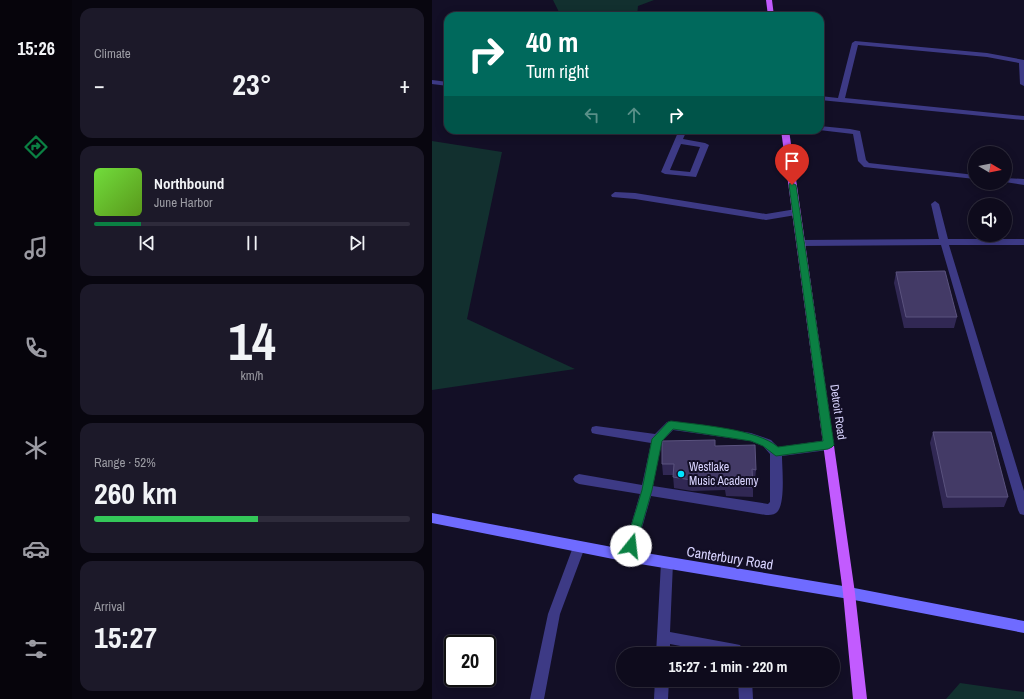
<!DOCTYPE html>
<html lang="en">
<head>
<meta charset="utf-8">
<style>
  body { margin:0; font-family:"Archivo Narrow",sans-serif; background:#1c1929; color:#f1f3f6; height:100vh; display:flex; flex-direction:column; font-size:15px; white-space:nowrap }
  * { box-sizing:border-box; margin:0 }
  p { font-size:13px; color:#9b9ba3 }
  .icon { flex:none; width:22px; height:22px; fill:none; stroke:currentColor; stroke-width:2; stroke-linecap:round; stroke-linejoin:round }
  .map { position:relative; flex:1; overflow:hidden }
  .panel { display:flex; flex-direction:column; gap:8px; padding:8px; background:#08060f; width:360px }
  .panel>* { flex:none }
  .banner { position:absolute; left:12px; top:12px; width:380px; height:122px; border-radius:12px; box-shadow:0 2px 10px #0003,0 0 0 1px #2e2b3b; background:#00695c; color:#fff; overflow:hidden }
  .needle { width:26px; rotate:100deg }
  .buttons { position:absolute; left:536px; top:146px; display:grid; gap:8px }
  .buttons a { display:grid; place-items:center; width:44px; height:44px; border-radius:50%; background:#0e0b1c; box-shadow:0 2px 10px #0003,0 0 0 1px #2e2b3b; font-size:20px }
  .speed { position:absolute; left:12px; top:635px; display:flex; gap:8px; font-size:20px; font-weight:700; text-align:center }
  .speed>* { display:grid; place-content:center; width:52px; height:52px; border-radius:50%; background:#0e0b1c; box-shadow:0 2px 10px #0003,0 0 0 1px #2e2b3b; line-height:1 }
  .speed .limit { border:2px solid #111; border-radius:6px; background:#fff; color:#111 }
  .pin { position:absolute; display:grid; place-items:center; width:34px; height:34px; color:#fff; margin:-41px -17px; border-radius:50% 50% 50% 0; rotate:-45deg; box-shadow:0 0 4px #0007 }
  .pin .icon { rotate:45deg }
  .me { position:absolute; width:44px; margin:-22px; rotate:16deg; stroke-linejoin:round; filter:drop-shadow(0 0 3px #0008) }
  .turn { display:flex; align-items:center; gap:14px; height:84px; padding:0 16px; font-size:18px }
  .turn .icon { width:52px; height:52px; stroke-width:2.5 }
  .turn b { display:block; font-size:28px; line-height:34px }
  .lanes { display:flex; align-items:center; height:38px; padding:0 16px; background:#0003; justify-content:center; gap:20px; direction:ltr }
  .lanes .off { opacity:.35 }
  .big { font-size:30px; font-weight:800; line-height:1.1 }
  .panel .widget { flex:1; display:flex; flex-direction:column; justify-content:center; gap:6px; min-width:0; padding:0 14px; border-radius:12px; background:#1c1929 }
  .panel .dial { align-items:center; gap:0 }
  .dial b { font-size:52px; line-height:1 }
  .song { display:flex; align-items:center; gap:12px }
  .cover { width:48px; height:48px; border-radius:6px; background:linear-gradient(135deg,hsl(100 70% 55%),hsl(90 70% 35%)) }
  .played { height:4px; border-radius:2px; background:linear-gradient(90deg,#0b8043 15%,#2e2b3b 15%) }
  .keys { display:flex; justify-content:space-around; direction:ltr }
  .heat { display:flex; justify-content:space-between; align-items:center; font-size:22px; direction:ltr }
  .charge { height:6px; border-radius:3px; background:linear-gradient(90deg,#34c759 52%,#2e2b3b 0) }
  .trip { position:absolute; left:184px; top:647px; width:224px; height:40px; border-radius:20px; background:#0e0b1c; box-shadow:0 2px 10px #0003,0 0 0 1px #2e2b3b; font-weight:800; line-height:40px; text-align:center }
  main { display:flex; flex:1; min-height:0 }
  .dock { display:flex; flex-direction:column; width:72px; justify-content:space-around; align-items:center; background:#06040b; color:#9b9ba3 }
  .dock .icon { width:28px; height:28px }
  .dock .on { color:#0b8043 }
  .dock b { font-size:18px; color:#f1f3f6 }
  .map>svg:first-child { display:block }
  .green { fill:#12302f }
  .lines { fill:none; stroke-linecap:round; stroke-linejoin:round }
  .lane { fill:#3d3a85; fill-rule:evenodd }
  .street { fill:#3d3a85; fill-rule:evenodd }
  .secondary { fill:#6f6bff; fill-rule:evenodd }
  .primary { fill:#c25bff; fill-rule:evenodd }
  .wall { fill:#312854 }
  .building { fill:#433a66; stroke:#5a527e }
  .route { fill:#0b8043; stroke:#07532c }
  .poi-dot { fill:#00e5ff; stroke:#130f26; stroke-width:1.5 }
  .labels { text-anchor:middle; stroke-width:4; stroke-linejoin:round; paint-order:stroke }
  .street-label { font-size:12px; fill:#d9d4ff; stroke:#130f26 }
  .poi-label { font-size:12px; fill:#d9d4ff; stroke:#130f26; text-anchor:start }
  .near-street-label { font-size:14px; fill:#d9d4ff; stroke:#130f26 }
</style>
</head>
<body>
<main>
<nav class="dock">
<b>15:26</b>
<svg class="icon on" aria-label="directions" viewBox="0 0 24 24"><path d="M12 3l9 9-9 9-9-9zM9 14v-3h6M13 9l2 2-2 2"/></svg>
<svg class="icon" aria-label="music" viewBox="0 0 24 24"><path d="M9 18V5l10-2v13"/><circle cx="6" cy="18" r="3"/><circle cx="16" cy="16" r="3"/></svg>
<svg class="icon" aria-label="phone" viewBox="0 0 24 24"><path d="M5 4h4l2 5-3 2q2 4 5 5l2-3 5 2v4C11 20 4 13 5 4z"/></svg>
<svg class="icon" aria-label="climate" viewBox="0 0 24 24"><path d="M12 3v18M4 7l16 10M4 17L20 7"/></svg>
<svg class="icon" aria-label="car" viewBox="0 0 24 24"><path d="M5 17H2v-5l4-1 3-4h7l3 4 3 1v5h-3M9 17h6M6 11h13"/><circle cx="7" cy="17" r="2"/><circle cx="17" cy="17" r="2"/></svg>
<svg class="icon" aria-label="filters" viewBox="0 0 24 24"><path d="M4 7h16M4 17h16"/><circle cx="9" cy="7" r="2"/><circle cx="15" cy="17" r="2"/></svg>
</nav>
<section class="panel">
<div class="widget"><p>Climate</p>
<div class="heat"><a>−</a><b class="big">23°</b><a>+</a></div>
</div>
<div class="widget">
<div class="song"><i class="cover"></i><div><b>Northbound</b><p>June Harbor</p></div></div>
<div class="played"></div>
<div class="keys"><svg class="icon" aria-label="previous" viewBox="0 0 24 24"><path d="M18 5L8 12l10 7zM5 5v14"/></svg><svg class="icon" aria-label="pause" viewBox="0 0 24 24"><path d="M8 5v14M16 5v14"/></svg><svg class="icon" aria-label="next" viewBox="0 0 24 24"><path d="M6 5l10 7-10 7zM19 5v14"/></svg></div>
</div>
<div class="widget dial"><b>14</b><p>km/h</p></div>
<div class="widget"><p>Range · 52%</p><b class="big">260 km</b><div class="charge"></div></div>
<div class="widget"><p>Arrival</p><b class="big">15:27</b></div>
</section>
<div class="map">
<svg width="592" height="699" viewBox="0 0 592 699">
  <rect width="100%" height="100%" fill="#130f26"/>
  <!-- green -->
  <g class="green">
    <polygon points="121,0 222,0 206,6 205,16 122,16 128,14"/>
    <polygon points="0,141 70,152 35,319 143,369 0,390"/>
    <polygon points="528,683 592,692 592,699 514,699"/>
  </g>
  <g class="lines">
    <!-- lane -->
    <g class="lane">
      <polygon points="423,41 555,53 592,60 592,86 588,84 587,63 555,57 426,45 413,98 592,116 592,120 388,100 388,96 406,98 420,43"/>
      <polygon points="388,126 418,129 428,131 434,160 437,163 543,175 543,179 432,167 426,161 421,134 387,130"/>
      <path d="M247 130H255L251 139 273 143 277 145 264 177 233 174 229 172ZM249 144 268 147 258 172 238 170Z"/>
      <polygon points="573,178 592,179 592,185 573,182"/>
      <polygon points="183,192 203,193 334,214 364,209 368,212 364,215 334,220 203,199 180,197 179,195"/>
      <polygon points="503,201 507,204 516,239 592,239 592,245 517,245 592,491 592,515 588,514 586,510 509,245 368,246 364,243 368,240 507,239 499,204"/>
      <path d="M239 421 319 433 339 440 346 447 396 440 400 442 402 445 400 448 396 450 350 456C350 468 354 506 344 513 341 515 337 515 334 515L219 496 202 556 200 560 196 562 192 560 190 556 208 494 147 484 143 482 141 479 143 476 147 474 210 485 219 443 164 434 160 433 159 430 160 427 164 426 223 434 235 422ZM241 430 318 441 331 446 338 454V502L336 504 221 486 230 441Z"/>
      <polygon points="147,542 151,543 153,547 128,614 112,699 98,699 116,614 141,547 143,543"/>
      <polygon points="235,557 239,559 241,563 238,632 303,644 308,645 314,654 290,654 238,644 238,654 224,654 229,563 231,559"/>
      <polygon points="223,680 237,680 236,699 222,699"/>
      <polygon points="306,680 320,680 321,699 307,699"/>
    </g>
    <!-- street -->
    <polygon class="street" points="0,80 16,82 16,86 0,84"/>
    <!-- secondary -->
    <polygon class="secondary" points="0,513 196,550 417,587 592,621 592,633 417,599 196,562 0,523"/>
    <!-- primary -->
    <g class="primary">
      <polygon points="334,0 340,0 342,16 336,16"/>
      <polygon points="349,130 357,130 423,593 435,699 421,699 411,593"/>
    </g>
  </g>
  <!-- wall -->
  <g class="wall">
    <polygon points="464,272 525,317 522,328 472,328 462,283"/>
    <polygon points="501,432 576,497 572,507 511,508 498,443"/>
    <polygon points="283,446 324,470 323,480 321,480 321,497 294,496 293,490 260,491 242,488 241,475 231,475 230,464"/>
  </g>
  <!-- building -->
  <g class="building">
    <polygon points="513,271 525,317 474,317 464,272"/>
    <polygon points="501,432 559,432 576,497 515,497"/>
    <polygon points="283,440 283,446 323,445 324,470 320,469 321,487 294,486 293,480 259,480 241,477 242,464 230,464 230,441"/>
  </g>
  <!-- route -->
  <path class="route" d="M358 183H360L364 185 402 445 400 447 396 449 344 456 331 446 319 441 241 429 230 441 220 490 204 546 203 549 199 551 195 549 193 546 210 490 220 439 236 422 239 421C268 425 325 429 346 447L391 441 357 185Z"/>
  <!-- markers -->
  <circle class="poi-dot" cx="249" cy="474" r="4"/>
  <g class="labels">
    <!-- street labels -->
    <g class="street-label">
      <text transform="translate(406 412) rotate(82)" y="4">Detroit Road</text>
    </g>
    <!-- poi labels -->
    <g class="poi-label">
      <text x="257" y="471">Westlake<tspan x="257" dy="14">Music Academy</tspan></text>
    </g>
    <!-- near-street labels -->
    <g class="near-street-label">
      <text transform="translate(298 558) rotate(9)" y="5">Canterbury Road</text>
    </g>
  </g>
</svg>
<div class="buttons">
<a><svg class="needle" viewBox="-14 -14 28 28"><path d="M0-13l5 13h-10z" fill="#e53935"/><path d="M0 13l5-13h-10z" fill="#9b9ba3"/></svg></a>
<a><svg class="icon" aria-label="sound" viewBox="0 0 24 24"><path d="M4 9h4l5-4v14l-5-4H4zM17 9q2 3 0 6"/></svg></a>
</div>
<div class="speed"><div class="limit">20</div></div>
<div class="pin" style="left:360px;top:185px;background:#d93025"><svg class="icon" aria-label="arrive" viewBox="0 0 24 24"><path d="M6 21V4h12l-3 4 3 4H6"/></svg></div>
<svg class="me" style="left:199px;top:546px" viewBox="-20 -20 40 40"><circle r="19" fill="#fff"/><path d="M0-13L10 11 0 6-10 11z" fill="#0b8043"/></svg>
<div class="trip">15:27 · 1 min · 220 m</div>
<div class="banner">
<div class="turn"><svg class="icon" aria-label="right" viewBox="0 0 24 24"><path d="M7 20v-9h11M14 6l5 5-5 5"/></svg><div><b>40 m</b>Turn right</div></div>
<div class="lanes"><svg class="icon off" aria-label="left" viewBox="0 0 24 24"><path d="M17 20v-9H6M10 6l-5 5 5 5"/></svg><svg class="icon off" aria-label="ahead" viewBox="0 0 24 24"><path d="M12 20V5M6 11l6-6 6 6"/></svg><svg class="icon" aria-label="right" viewBox="0 0 24 24"><path d="M7 20v-9h11M14 6l5 5-5 5"/></svg></div>
</div>
</div>
</main>
</body>
</html>
